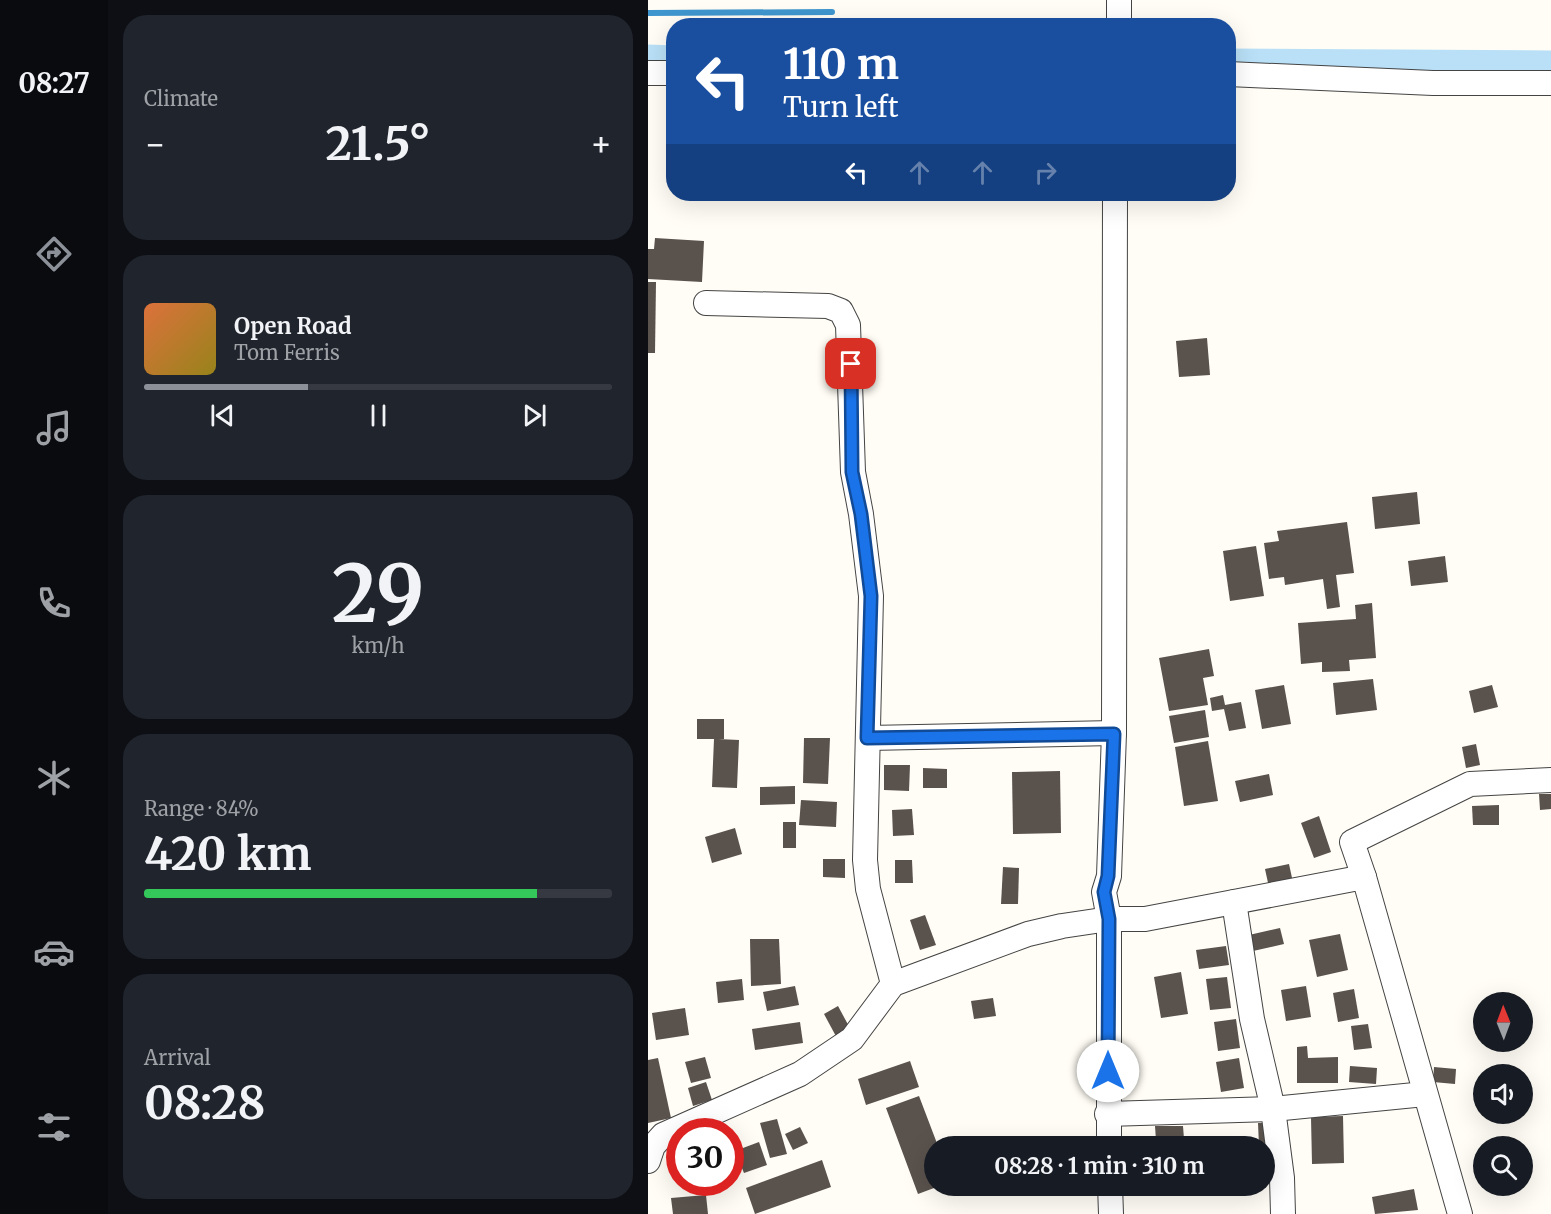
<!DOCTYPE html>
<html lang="en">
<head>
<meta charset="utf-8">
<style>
  body { margin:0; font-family:Merriweather,serif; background:#20242c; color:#f1f3f6; height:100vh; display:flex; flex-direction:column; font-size:22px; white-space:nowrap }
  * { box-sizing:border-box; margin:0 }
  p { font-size:20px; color:#9ea1a6 }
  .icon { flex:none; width:33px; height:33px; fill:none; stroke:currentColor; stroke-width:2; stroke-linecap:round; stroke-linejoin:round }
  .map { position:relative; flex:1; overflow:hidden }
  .details { display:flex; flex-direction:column; gap:15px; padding:15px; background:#0d0f14; width:540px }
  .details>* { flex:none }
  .banner { position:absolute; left:18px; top:18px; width:570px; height:183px; border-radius:24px; box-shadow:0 6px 24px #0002; background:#1a4fa0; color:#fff; overflow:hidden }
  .needle { width:39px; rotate:359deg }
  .fabs { position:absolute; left:825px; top:992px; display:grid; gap:12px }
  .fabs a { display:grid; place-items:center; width:60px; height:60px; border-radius:50%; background:#171b24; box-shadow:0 6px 24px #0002; font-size:30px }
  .speed { position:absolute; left:18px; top:1118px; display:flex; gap:12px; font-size:30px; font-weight:700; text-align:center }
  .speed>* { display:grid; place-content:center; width:78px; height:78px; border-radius:50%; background:#171b24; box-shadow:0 6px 24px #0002; line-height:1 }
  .speed .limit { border:9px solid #d22; background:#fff; color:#111 }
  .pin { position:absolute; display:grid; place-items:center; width:51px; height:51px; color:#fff; margin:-26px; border-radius:12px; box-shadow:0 3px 9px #0006 }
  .me { position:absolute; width:66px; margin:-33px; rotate:0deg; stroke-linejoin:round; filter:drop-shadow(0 0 4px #0008) }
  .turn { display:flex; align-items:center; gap:21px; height:126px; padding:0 18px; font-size:27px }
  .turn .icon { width:78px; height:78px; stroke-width:2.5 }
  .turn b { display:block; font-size:42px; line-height:51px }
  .lanes { display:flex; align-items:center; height:57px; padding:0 18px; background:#0003; justify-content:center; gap:30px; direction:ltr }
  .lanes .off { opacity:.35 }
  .big { font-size:45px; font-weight:700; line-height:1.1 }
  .details .card { flex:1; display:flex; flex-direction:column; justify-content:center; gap:9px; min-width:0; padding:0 21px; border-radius:24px; background:#20242c }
  .details .dial { align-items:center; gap:0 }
  .dial b { font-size:78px; line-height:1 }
  .song { display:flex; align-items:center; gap:18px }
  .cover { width:72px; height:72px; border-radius:9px; background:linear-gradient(135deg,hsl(20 70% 55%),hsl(50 70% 35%)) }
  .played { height:6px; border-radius:3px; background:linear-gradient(90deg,#8c9099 35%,#363941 35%) }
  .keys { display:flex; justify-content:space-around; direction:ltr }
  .heat { display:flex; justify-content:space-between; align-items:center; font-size:33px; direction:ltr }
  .charge { height:9px; border-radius:4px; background:linear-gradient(90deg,#34c759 84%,#363941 0) }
  .trip { position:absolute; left:276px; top:1136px; width:351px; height:60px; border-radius:30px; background:#171b24; box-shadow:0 6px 24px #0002; font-weight:700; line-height:60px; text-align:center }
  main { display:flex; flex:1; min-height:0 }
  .tabs { display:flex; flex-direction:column; width:108px; justify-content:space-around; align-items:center; background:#090b0e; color:#9ea1a6 }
  .tabs .icon { width:42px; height:42px }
  .tabs .current { color:#8c9099 }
  .tabs b { font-size:27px; color:#f1f3f6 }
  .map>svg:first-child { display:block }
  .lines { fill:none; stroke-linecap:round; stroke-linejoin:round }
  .stream { stroke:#3f96cf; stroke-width:6 }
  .canal { stroke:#b9e0f7; stroke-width:21 }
  .building { fill:#5a524d }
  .minor-casing { stroke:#444; stroke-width:26 }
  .minor { stroke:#fff; stroke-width:24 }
  .route-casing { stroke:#114b97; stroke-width:15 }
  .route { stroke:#1a73e8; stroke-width:10 }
</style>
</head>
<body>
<main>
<nav class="tabs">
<b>08:27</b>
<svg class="icon current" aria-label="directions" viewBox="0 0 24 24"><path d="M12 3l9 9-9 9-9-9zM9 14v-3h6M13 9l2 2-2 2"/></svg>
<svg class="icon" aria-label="music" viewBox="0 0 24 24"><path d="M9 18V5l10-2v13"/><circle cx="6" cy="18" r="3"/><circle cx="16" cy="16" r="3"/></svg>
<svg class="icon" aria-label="phone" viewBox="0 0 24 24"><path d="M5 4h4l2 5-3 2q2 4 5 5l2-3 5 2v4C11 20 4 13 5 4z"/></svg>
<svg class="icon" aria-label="climate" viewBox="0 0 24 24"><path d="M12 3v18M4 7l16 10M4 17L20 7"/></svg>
<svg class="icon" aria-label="car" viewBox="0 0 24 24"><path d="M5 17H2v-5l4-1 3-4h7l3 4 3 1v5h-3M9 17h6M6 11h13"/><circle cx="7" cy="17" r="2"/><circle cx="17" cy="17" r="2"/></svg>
<svg class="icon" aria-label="filters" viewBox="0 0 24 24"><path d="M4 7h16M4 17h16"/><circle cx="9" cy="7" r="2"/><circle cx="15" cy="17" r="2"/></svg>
</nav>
<section class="details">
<div class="card"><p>Climate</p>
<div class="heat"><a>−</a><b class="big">21.5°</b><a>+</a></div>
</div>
<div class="card">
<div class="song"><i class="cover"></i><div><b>Open Road</b><p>Tom Ferris</p></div></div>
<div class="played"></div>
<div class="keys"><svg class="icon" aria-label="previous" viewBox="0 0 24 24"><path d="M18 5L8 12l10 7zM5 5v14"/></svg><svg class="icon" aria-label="pause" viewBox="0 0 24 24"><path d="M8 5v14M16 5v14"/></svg><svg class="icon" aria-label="next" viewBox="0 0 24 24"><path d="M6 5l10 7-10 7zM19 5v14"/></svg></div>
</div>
<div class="card dial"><b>29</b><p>km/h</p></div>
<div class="card"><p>Range · 84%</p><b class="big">420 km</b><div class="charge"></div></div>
<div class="card"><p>Arrival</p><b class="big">08:28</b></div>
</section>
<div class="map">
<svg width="903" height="1214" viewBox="0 0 903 1214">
  <rect width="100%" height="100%" fill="#fffdf5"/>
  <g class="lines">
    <!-- stream -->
    <polyline class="stream" points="0,13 184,12"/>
    <!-- canal -->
    <g class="canal">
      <polyline points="0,55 26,56"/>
      <polyline points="580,59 903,61"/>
    </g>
  </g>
  <!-- building -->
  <g class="building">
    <polygon points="7,238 56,241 54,282 0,279 0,249 6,249"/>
    <polygon points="0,282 8,282 7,353 0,353"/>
    <polygon points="559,338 562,375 531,377 528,341"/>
    <polygon points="769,492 772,524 727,529 724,497"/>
    <polygon points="699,522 706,573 688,575 692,607 679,609 675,579 637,585 636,577 621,579 616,543 631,541 629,531"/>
    <polygon points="608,546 616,596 582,601 575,551"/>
    <polygon points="797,556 800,582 763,586 760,561"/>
    <polygon points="724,603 728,658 701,660 702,671 674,672 674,662 653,664 650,623 708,619 707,605"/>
    <polygon points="561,649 566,676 555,678 560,705 521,711 511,658"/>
    <polygon points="725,679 729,710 688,715 685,683"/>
    <polygon points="636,685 643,724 614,729 607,690"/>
    <polygon points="844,685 850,707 826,713 821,691"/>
    <polygon points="575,695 577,705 593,702 598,728 581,731 576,709 564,711 562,698"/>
    <polygon points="557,710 561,737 526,743 521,716"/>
    <polygon points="49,719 76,719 76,739 70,739 91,740 89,788 64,787 66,739 49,739"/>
    <polygon points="156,738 182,738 180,784 155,783"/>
    <polygon points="560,741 570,801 536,806 527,747"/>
    <polygon points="828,744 832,765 818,768 814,747"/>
    <polygon points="236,765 262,765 261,791 236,790"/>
    <polygon points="275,768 299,769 299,788 275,788"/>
    <polygon points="412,771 413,833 365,834 364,772"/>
    <polygon points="621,774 625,795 592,802 587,781"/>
    <polygon points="147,786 147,804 112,805 112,787"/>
    <polygon points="891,794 903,794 903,809 892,810"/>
    <polygon points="153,800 189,802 188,827 151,825"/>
    <polygon points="851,805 851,825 825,825 824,806"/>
    <polygon points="264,809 266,835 245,836 244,810"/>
    <polygon points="671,816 683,852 666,858 653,823"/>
    <rect x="135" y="822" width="13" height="26"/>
    <polygon points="87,828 94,854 64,863 57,837"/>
    <polygon points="175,859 197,859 197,878 175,877"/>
    <polygon points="247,860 264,860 265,883 247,883"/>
    <polygon points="641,864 646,887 622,892 617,869"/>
    <polygon points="355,867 371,868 370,904 353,904"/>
    <polygon points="277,915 288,945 272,950 262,920"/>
    <polygon points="632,928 636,944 605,951 601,935"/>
    <polygon points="692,934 700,970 669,977 661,940"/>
    <polygon points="102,939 131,939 133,984 103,986"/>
    <polygon points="578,946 581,965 551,969 548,950"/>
    <polygon points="533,972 540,1014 513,1018 506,977"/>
    <polygon points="579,977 583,1008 562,1010 558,979"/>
    <polygon points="94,979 96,1000 70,1003 68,982"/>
    <polygon points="147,986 151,1005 119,1011 115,992"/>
    <polygon points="658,986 663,1017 638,1021 633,990"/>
    <polygon points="706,989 711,1018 690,1022 685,993"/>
    <polygon points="345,998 348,1016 326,1019 323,1001"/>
    <polygon points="190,1006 204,1032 190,1040 176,1014"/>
    <polygon points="37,1008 41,1035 8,1040 4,1013"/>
    <polygon points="588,1019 592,1048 570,1051 566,1022"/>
    <polygon points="152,1022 155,1043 107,1050 104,1029"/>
    <polygon points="720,1024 724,1048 706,1050 703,1026"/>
    <polygon points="659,1046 660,1058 690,1057 690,1083 649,1083 649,1047"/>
    <polygon points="57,1057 63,1078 43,1083 37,1062"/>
    <polygon points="10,1058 23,1118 0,1123 0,1060"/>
    <polygon points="591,1058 596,1088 573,1092 568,1062"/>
    <polygon points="262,1061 271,1087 218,1105 210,1079"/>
    <polygon points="702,1066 729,1068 728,1084 701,1082"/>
    <polygon points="786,1067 808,1069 807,1084 785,1082"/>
    <polygon points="58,1082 64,1100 45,1106 40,1088"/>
    <polygon points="271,1096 290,1146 286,1146 286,1185 294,1185 270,1194 238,1108"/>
    <polygon points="695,1116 696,1163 664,1164 663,1117"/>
    <polygon points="129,1119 139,1154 122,1158 112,1123"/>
    <polygon points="610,1123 622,1123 623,1148 611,1146"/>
    <polygon points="507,1126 535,1126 536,1139 508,1140"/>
    <polygon points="152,1127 160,1143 145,1150 137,1134"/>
    <polygon points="111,1142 119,1165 96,1173 87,1151"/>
    <polygon points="174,1160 183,1187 107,1214 98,1188"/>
    <polygon points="766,1189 770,1210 727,1214 724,1197"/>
    <polygon points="58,1195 60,1214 25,1214 23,1198"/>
  </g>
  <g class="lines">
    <!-- minor casing -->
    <g class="minor-casing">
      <g id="minor">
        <polyline points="471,0 471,26"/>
        <polyline points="0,73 26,73"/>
        <polyline points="580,74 785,83 903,83"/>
        <polyline points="58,303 180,306 193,311 200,325 205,472 213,514 223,596 217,860 220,889 245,984"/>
        <polyline points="220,738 466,733"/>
        <polyline points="716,877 704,842 822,784 903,780"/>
        <polyline points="586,902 604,1019 625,1109 634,1178 635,1214"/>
        <polyline points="459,1114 625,1109 777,1094"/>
        <polyline points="461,1146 461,919 456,892 461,876 466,733 467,194"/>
        <polyline points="0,1161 5,1146 15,1135 152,1074 204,1039 245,984 380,934 414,926 461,919 497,919 716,877 812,1214"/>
        <polyline points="462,1185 463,1214"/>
      </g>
    </g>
    <!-- minor -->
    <use href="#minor" class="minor"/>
  </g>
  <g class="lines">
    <!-- route casing -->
    <g class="route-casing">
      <polyline id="route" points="203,364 204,472 213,514 223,596 219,738 466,734 460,876 456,892 461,919 460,1071"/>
    </g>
    <!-- route -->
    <use href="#route" class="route"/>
  </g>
</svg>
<div class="fabs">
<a><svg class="needle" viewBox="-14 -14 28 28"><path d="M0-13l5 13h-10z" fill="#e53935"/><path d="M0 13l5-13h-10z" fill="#9ea1a6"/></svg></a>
<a><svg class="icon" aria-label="sound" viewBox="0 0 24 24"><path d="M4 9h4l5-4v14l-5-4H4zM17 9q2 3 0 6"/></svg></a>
<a><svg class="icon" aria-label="search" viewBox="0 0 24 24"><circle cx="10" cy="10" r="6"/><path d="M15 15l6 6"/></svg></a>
</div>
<div class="speed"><div class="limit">30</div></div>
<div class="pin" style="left:203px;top:364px;background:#d93025"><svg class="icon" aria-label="arrive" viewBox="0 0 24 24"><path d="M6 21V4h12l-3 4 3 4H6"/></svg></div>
<svg class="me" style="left:460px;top:1071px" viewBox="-20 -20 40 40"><circle r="19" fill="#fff"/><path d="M0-13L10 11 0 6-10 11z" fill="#1a73e8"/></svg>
<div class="trip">08:28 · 1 min · 310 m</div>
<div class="banner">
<div class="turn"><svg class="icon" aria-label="left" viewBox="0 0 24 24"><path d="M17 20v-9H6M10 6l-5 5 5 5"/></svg><div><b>110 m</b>Turn left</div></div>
<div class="lanes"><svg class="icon" aria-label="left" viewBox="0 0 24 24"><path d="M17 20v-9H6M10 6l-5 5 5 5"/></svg><svg class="icon off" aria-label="ahead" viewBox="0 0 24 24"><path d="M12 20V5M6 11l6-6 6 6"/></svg><svg class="icon off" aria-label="ahead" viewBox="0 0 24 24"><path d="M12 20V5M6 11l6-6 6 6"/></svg><svg class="icon off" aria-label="right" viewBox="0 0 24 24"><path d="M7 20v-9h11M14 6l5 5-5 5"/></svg></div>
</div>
</div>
</main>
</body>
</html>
